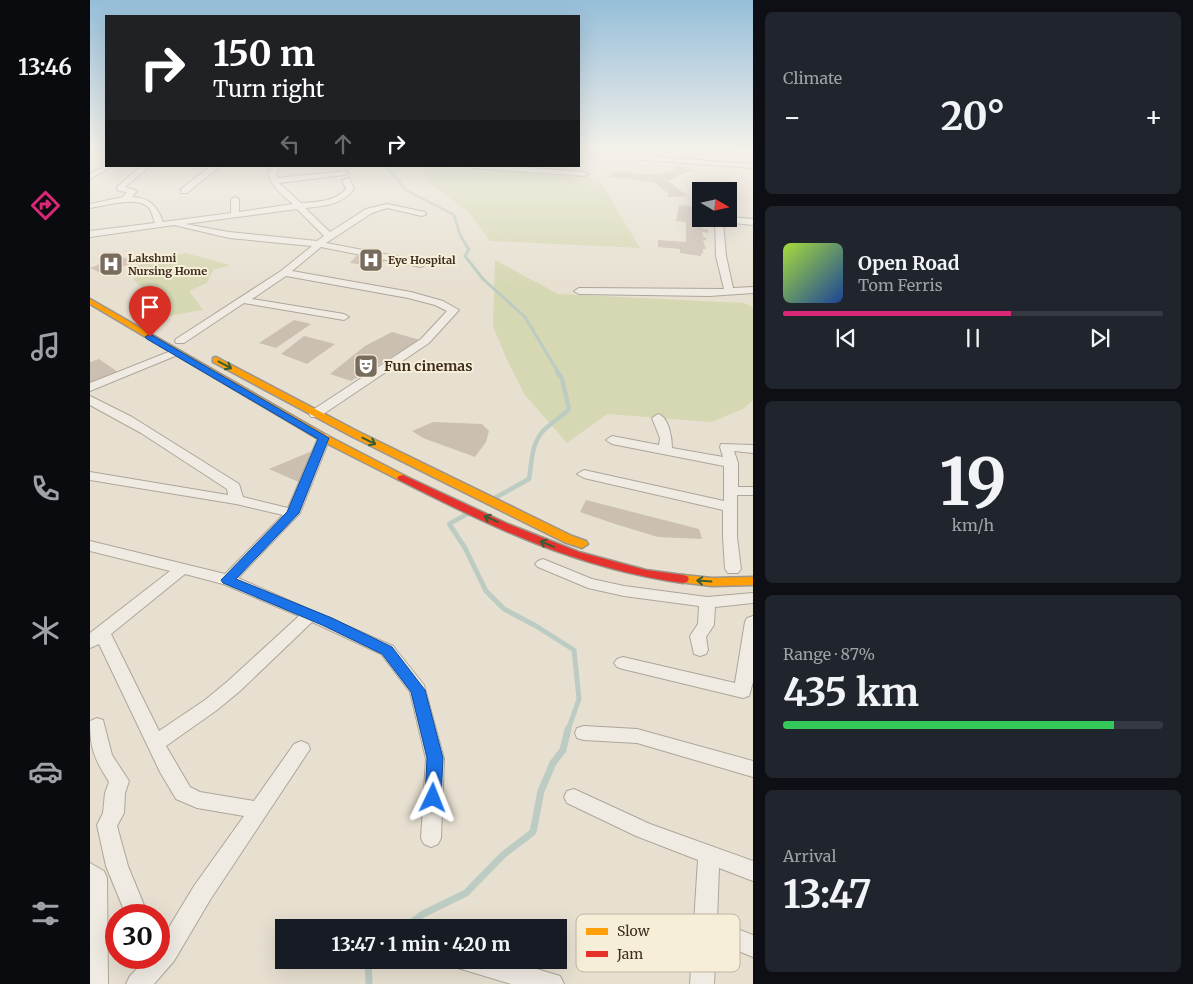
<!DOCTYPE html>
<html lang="en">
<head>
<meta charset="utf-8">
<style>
  body { margin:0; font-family:Merriweather,serif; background:#20242c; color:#f1f3f6; height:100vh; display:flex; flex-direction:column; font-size:19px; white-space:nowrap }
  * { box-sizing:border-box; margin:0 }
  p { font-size:16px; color:#9ea1a6 }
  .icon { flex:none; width:28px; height:28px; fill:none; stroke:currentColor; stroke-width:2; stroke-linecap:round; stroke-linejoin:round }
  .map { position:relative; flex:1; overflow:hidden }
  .sheet { display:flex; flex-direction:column; gap:12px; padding:12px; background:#0d0f14; width:440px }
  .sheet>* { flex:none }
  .hud { position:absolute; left:15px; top:15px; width:475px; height:152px; border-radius:0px; box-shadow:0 5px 20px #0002; background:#202124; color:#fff; overflow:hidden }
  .needle { width:32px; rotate:99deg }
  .buttons { position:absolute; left:602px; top:182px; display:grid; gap:10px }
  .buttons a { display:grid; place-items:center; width:45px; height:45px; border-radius:0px; background:#171b24; box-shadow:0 5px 20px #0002; font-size:25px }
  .speed { position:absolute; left:15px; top:904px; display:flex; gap:10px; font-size:25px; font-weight:700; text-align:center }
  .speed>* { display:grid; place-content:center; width:65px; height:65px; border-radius:50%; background:#171b24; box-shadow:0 5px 20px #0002; line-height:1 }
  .speed .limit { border:8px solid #d22; background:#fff; color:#111 }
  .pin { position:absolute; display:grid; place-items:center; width:42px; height:42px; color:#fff; margin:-51px -21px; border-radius:50% 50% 50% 0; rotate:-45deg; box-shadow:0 0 5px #0007 }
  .pin .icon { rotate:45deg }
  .me { position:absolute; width:55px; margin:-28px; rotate:2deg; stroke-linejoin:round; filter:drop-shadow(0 0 4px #0008) }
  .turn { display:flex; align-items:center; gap:18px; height:105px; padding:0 25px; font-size:22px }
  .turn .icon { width:65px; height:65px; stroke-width:2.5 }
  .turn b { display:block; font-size:35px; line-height:42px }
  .lanes { display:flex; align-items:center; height:48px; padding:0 25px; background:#0003; justify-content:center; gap:25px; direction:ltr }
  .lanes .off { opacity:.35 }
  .big { font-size:38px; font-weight:700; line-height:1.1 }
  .sheet .widget { flex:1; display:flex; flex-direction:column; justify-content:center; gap:8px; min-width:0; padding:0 18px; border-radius:8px; background:#20242c }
  .sheet .dial { align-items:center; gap:0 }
  .dial b { font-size:65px; line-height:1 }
  .song { display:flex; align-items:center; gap:15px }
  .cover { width:60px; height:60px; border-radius:8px; background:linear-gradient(135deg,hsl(80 70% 55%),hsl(220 70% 35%)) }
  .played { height:5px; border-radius:2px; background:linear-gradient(90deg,#db2777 60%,#363941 60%) }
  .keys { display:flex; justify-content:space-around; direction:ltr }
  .heat { display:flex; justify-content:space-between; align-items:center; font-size:28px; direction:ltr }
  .charge { height:8px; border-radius:4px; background:linear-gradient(90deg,#34c759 87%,#363941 0) }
  .trip { position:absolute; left:185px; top:919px; width:292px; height:50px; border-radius:0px; background:#171b24; box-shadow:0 5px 20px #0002; font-weight:700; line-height:50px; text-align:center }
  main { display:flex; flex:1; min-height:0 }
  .dock { display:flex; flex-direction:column; width:90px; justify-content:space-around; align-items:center; background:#090b0e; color:#9ea1a6 }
  .dock .icon { width:35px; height:35px }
  .dock .selected { color:#db2777 }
  .dock b { font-size:22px; color:#f1f3f6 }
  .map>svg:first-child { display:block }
  .green { fill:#d6d7b3 }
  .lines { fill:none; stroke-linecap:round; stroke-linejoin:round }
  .stream-far4 { stroke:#bcccc2; stroke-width:2.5 }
  .stream-far3 { stroke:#bcccc2; stroke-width:3 }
  .stream-far2 { stroke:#bcccc2; stroke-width:4.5 }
  .stream-far1 { stroke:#bcccc2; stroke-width:5 }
  .stream { stroke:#bcccc2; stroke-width:7 }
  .building { fill:#cbbfb2 }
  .street-casing { stroke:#ada599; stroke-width:2 }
  .slow-casing { stroke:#9c958a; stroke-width:3 }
  .jam-casing { stroke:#9c958a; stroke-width:3 }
  .street { fill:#efebe3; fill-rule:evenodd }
  .slow { fill:#ff9f0a; fill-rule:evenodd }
  .jam { fill:#e5322d; fill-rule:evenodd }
  .oneway { stroke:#385d33 }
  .route { fill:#1a73e8; stroke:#114b97 }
  .labels { text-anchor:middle; stroke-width:4; stroke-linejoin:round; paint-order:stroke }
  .far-poi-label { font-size:11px; font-weight:bold; fill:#3d2e20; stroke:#f7eed8; text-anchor:start }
  .poi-label { font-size:14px; font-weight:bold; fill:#3d2e20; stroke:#f7eed8; text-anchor:start }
  .key { fill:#f7eed8; stroke:#bfb4a1; stroke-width:1 }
  .key-label { font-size:14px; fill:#3d2e20 }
</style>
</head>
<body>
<main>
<nav class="dock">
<b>13:46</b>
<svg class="icon selected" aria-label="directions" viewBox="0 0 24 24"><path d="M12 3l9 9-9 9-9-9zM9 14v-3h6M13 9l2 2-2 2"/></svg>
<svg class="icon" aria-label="music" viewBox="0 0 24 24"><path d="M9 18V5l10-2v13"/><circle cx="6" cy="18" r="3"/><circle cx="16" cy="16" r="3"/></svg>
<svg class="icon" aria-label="phone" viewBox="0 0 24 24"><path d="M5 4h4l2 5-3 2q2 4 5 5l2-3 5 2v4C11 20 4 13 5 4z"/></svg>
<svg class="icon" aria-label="climate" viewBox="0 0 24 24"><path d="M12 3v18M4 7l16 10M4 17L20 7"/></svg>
<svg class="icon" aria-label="car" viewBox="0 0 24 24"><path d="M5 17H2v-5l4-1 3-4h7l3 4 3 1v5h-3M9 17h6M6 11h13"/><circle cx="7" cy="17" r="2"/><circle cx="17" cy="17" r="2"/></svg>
<svg class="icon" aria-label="filters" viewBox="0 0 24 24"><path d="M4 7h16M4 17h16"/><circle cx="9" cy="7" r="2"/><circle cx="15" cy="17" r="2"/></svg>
</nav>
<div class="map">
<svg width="663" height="984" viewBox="0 0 663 984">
  <rect width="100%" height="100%" fill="#e7e0d1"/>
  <!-- green -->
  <g class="green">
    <polygon points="335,166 508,178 550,248 400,241 379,212 335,180 333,172"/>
    <polygon points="96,253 140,265 123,270 117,283 99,291 113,310 77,316 58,310 80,295 50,286 43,279 54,273 42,269 59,260"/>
    <polygon points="405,260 468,294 654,303 663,307 663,400 653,409 622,422 517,414 477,443 435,395 419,364 403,327"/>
  </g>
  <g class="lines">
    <!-- stream-far4 -->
    <polyline class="stream-far4" points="296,166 316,190 364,215 370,235 378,248"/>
    <!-- stream-far3 -->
    <polyline class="stream-far3" points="377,247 379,249 375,256 393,279 435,317 468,372"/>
    <!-- stream-far2 -->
    <g class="stream-far2">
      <path d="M403 499 439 479C442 462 441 443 454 430 462 422 472 417 479 409L472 379 467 371"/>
      <polyline points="363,530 359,524 379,513"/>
    </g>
    <!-- stream-far1 -->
    <polyline class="stream-far1" points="362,528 375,548 396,591 414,609 446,626 484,650 489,699 478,730"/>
    <!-- stream -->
    <g class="stream">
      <polyline points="314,928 333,914 376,893 413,855 443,832 451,791 463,763 473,750 478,729"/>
      <polyline points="278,960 279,984"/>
    </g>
  </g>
  <!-- building -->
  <g class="building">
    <polygon points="589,166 606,171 597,172 578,181 598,196 579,197 577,195 579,194 564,182 519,177 523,171 565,175 586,169 583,169"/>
    <polygon points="589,205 611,207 611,219 624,219 624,223 613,222 613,229 618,229 618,233 612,232 613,237 616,238 616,240 613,240 616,249 613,249 613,254 611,253 611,256 590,253 590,249 568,247 568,240 596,242 596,222 586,221"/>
    <polygon points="30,256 45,262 13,274 0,268"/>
    <polygon points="266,256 295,260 289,267 260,263"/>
    <polygon points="204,320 221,324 186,348 169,343"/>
    <polygon points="302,332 330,340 261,381 240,374 275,346"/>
    <polygon points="214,336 245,344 217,364 191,354"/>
    <polygon points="9,359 31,374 0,386 0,362"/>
    <polygon points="343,422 392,424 399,431 396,442 385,457 333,438 322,431"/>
    <polygon points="222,451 211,483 179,469"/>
    <polygon points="496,500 609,529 612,539 568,537 525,524 490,512"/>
  </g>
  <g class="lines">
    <!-- street casing -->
    <g class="street-casing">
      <g id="street">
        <polygon points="644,150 663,150 663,153 648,152"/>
        <polygon points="552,156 663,164 663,168 555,160 552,160"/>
        <polygon points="16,165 16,166 23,166 0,179 0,174"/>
        <path d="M51 166H60L35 187 47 191 42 197C60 198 67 206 73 222L141 213V199L145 197 149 199V212L203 204C192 195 182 187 178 173L182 166H190L186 173 187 178 257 171 258 173 254 175 189 183 211 203C227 202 245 202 256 189L252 180 259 178 264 189C252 205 234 206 215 208L240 232 276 209 297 204 335 212 336 214 332 216 297 208 282 213 236 243 331 261 336 264 331 267 231 247 202 271 321 292 353 301 369 310 339 343 229 417H221L219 414 221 411 331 339 357 311 345 305 318 298 196 276 162 299 254 314 259 317 254 320 154 303 94 343H86L85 341 86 339 191 271 222 246 139 238 84 225 0 237V231L65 223C63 218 62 212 59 208 48 195 14 206 0 208V204L33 197 37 192 28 191 27 187ZM207 209 234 236 227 241 139 232 95 224Z"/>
        <polygon points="121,166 130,166 97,193 91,193 91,189"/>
        <polygon points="378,166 417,166 494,172 498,174 494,176 382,168"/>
        <polygon points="639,217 663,219 663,225 633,222 636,256 643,288 663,287 663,293 619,296 489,294 484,291 489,288 634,289 626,256 625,219"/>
        <polygon points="86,349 92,352 90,354 0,391 0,383"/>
        <path d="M0 396 42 417 149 484 153 497 198 508 228 438 234 434 238 435 240 438 210 513 148 578 303 646 334 685 354 759 351 838 348 844 341 847 334 844 331 838 336 759 320 692 291 654 222 622 150 691 127 710 76 746 100 787 110 792 164 801 204 744 211 741 218 744 220 749 120 900 84 961 64 984H36L40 976 57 958H69V944L104 886 154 816 107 808 86 799 70 772 9 644 0 648V633L80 571 0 551V541L135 574 193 515 146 504 0 480V472L138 495 137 489 51 433 0 405ZM95 574 133 584 209 616 138 681 115 700 69 731 21 634Z"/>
        <path d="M568 414C579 417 582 438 582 448L633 457 630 447 631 444 663 445V453L644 451 648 463V487H663V495H647V537L651 569 648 573H638L635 569 633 537V510L494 478 487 474 494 470 634 501V466L522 444 516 440 522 436 569 445 570 438 562 418Z"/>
        <polygon points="453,559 502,579 534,586 617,597 663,593 663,603 625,607 624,625 616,637 618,650 616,654 610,656 604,654 600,636 608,624 609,606 534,596 498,588 448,567 445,564 448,561"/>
        <polygon points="663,616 663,682 659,696 653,698 533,669 527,667 524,663 527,659 533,657 645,683 655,622 657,618"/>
        <path d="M7 718 13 720 22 755 39 781 35 793 34 813 27 826 38 866 58 915H36L16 866 7 825 13 813 15 793 19 782C4 758 0 749 0 721Z"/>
        <polygon points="494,726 547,729 663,761 663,777 547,743 494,740 487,738 485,733 487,728"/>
        <polygon points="484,789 560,824 663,861 663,881 629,868 627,921 663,935 663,957 626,942 624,984 600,984 608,860 546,836 477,803 474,797 477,791"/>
        <polygon points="0,863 14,871 17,878 18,984 0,984"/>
        <polygon points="365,960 417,960 470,976 474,984 421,984 368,968"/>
      </g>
    </g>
    <!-- slow casing -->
    <g class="slow-casing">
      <g id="slow">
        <polygon points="0,299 238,436 319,478 317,480 309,480 230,440 0,304"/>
        <polygon points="126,357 269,432 482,536 496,541 498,544 492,548 474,542 261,436 123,362 123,358"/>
        <polygon points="593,575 622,578 663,577 663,585 622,586 589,582 587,579 589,576"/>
      </g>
    </g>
    <!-- jam casing -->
    <g class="jam-casing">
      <path id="jam" d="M313 475 418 524 489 552 556 570 593 575 597 576 599 579 597 582 593 583C487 568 404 528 309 480L307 478 309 476Z"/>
    </g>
    <!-- street -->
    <use href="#street" class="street"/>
    <!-- slow -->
    <use href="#slow" class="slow"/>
    <!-- jam -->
    <use href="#jam" class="jam"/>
  </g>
  <!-- one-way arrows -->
  <defs><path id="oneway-shaft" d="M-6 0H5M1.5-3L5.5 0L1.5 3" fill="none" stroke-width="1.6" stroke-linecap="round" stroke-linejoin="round" transform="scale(1.25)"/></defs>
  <g class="oneway">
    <use href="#oneway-shaft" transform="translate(135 365) rotate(28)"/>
    <use href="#oneway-shaft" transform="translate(279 441) rotate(26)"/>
    <use href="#oneway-shaft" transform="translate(401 519) rotate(-156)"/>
    <use href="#oneway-shaft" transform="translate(457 544) rotate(-157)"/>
    <use href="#oneway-shaft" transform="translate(614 581) rotate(-176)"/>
  </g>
  <!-- sky -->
  <linearGradient id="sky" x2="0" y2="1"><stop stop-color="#96bed9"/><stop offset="0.52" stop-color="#f4f1ea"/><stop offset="1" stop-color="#f4f1ea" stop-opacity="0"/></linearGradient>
  <rect width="663" height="287" fill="url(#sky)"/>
  <!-- route -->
  <polygon class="route" points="60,334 239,438 209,513 146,579 242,618 302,647 335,690 353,758 351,798 349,803 343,805 337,803 335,798 337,758 321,692 292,654 232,625 133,583 131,580 197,512 228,439 57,339 55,337"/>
  <!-- icons -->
  <defs>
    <g id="hospital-square" transform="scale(1.25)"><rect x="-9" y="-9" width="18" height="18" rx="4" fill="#786c5e" stroke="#f7eed8"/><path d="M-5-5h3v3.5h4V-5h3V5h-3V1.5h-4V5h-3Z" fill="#fff"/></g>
    <g id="theatre-square" transform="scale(1.25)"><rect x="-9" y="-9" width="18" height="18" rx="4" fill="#786c5e" stroke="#f7eed8"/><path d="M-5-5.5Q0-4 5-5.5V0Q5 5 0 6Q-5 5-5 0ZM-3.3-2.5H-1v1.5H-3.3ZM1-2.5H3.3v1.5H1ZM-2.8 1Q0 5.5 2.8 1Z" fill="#fff"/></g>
  </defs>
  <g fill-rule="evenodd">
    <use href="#hospital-square" x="281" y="260"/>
    <use href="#hospital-square" x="21" y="264"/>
    <use href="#theatre-square" x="276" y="366"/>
  </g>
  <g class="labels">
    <!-- far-poi labels -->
    <g class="far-poi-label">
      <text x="38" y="262">Lakshmi<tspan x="38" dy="13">Nursing Home</tspan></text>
      <text x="298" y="264">Eye Hospital</text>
    </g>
    <!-- poi labels -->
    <g class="poi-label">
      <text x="294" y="371">Fun cinemas</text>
    </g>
  </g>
  <!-- legend -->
  <rect x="486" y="914" width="164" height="58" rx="8" class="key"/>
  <rect x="496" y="928" width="22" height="7" fill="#ff9f0a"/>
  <rect x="496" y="951" width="22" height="6" fill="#e5322d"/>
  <g class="key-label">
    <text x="527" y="936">Slow</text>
    <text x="527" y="959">Jam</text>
  </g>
</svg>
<div class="buttons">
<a><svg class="needle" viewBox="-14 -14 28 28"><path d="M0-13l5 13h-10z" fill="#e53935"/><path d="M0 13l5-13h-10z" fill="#9ea1a6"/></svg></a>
</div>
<div class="speed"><div class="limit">30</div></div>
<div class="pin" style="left:60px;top:337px;background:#d93025"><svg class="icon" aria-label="arrive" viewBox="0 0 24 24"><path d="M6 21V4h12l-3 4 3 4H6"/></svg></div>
<svg class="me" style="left:343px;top:798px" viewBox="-20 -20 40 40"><path d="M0-17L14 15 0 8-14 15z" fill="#1a73e8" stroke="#fff" stroke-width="4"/></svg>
<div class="trip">13:47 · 1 min · 420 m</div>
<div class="hud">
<div class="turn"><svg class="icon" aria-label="right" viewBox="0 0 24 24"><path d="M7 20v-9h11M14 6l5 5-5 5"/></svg><div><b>150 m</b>Turn right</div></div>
<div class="lanes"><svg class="icon off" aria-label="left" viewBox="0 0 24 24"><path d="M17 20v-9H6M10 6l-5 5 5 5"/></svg><svg class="icon off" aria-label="ahead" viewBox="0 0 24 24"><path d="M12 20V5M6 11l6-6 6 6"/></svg><svg class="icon" aria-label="right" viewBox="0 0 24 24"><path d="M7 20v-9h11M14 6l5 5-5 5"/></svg></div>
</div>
</div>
<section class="sheet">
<div class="widget"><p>Climate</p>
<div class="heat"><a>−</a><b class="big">20°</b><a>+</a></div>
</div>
<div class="widget">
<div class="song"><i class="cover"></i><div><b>Open Road</b><p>Tom Ferris</p></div></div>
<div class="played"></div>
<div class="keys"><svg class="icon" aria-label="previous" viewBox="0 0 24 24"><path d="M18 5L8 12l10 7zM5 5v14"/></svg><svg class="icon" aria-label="pause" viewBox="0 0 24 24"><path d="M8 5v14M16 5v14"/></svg><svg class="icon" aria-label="next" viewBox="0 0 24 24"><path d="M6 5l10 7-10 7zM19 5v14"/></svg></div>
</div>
<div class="widget dial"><b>19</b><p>km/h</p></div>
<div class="widget"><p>Range · 87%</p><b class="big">435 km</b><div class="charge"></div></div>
<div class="widget"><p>Arrival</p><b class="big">13:47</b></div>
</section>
</main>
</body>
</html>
